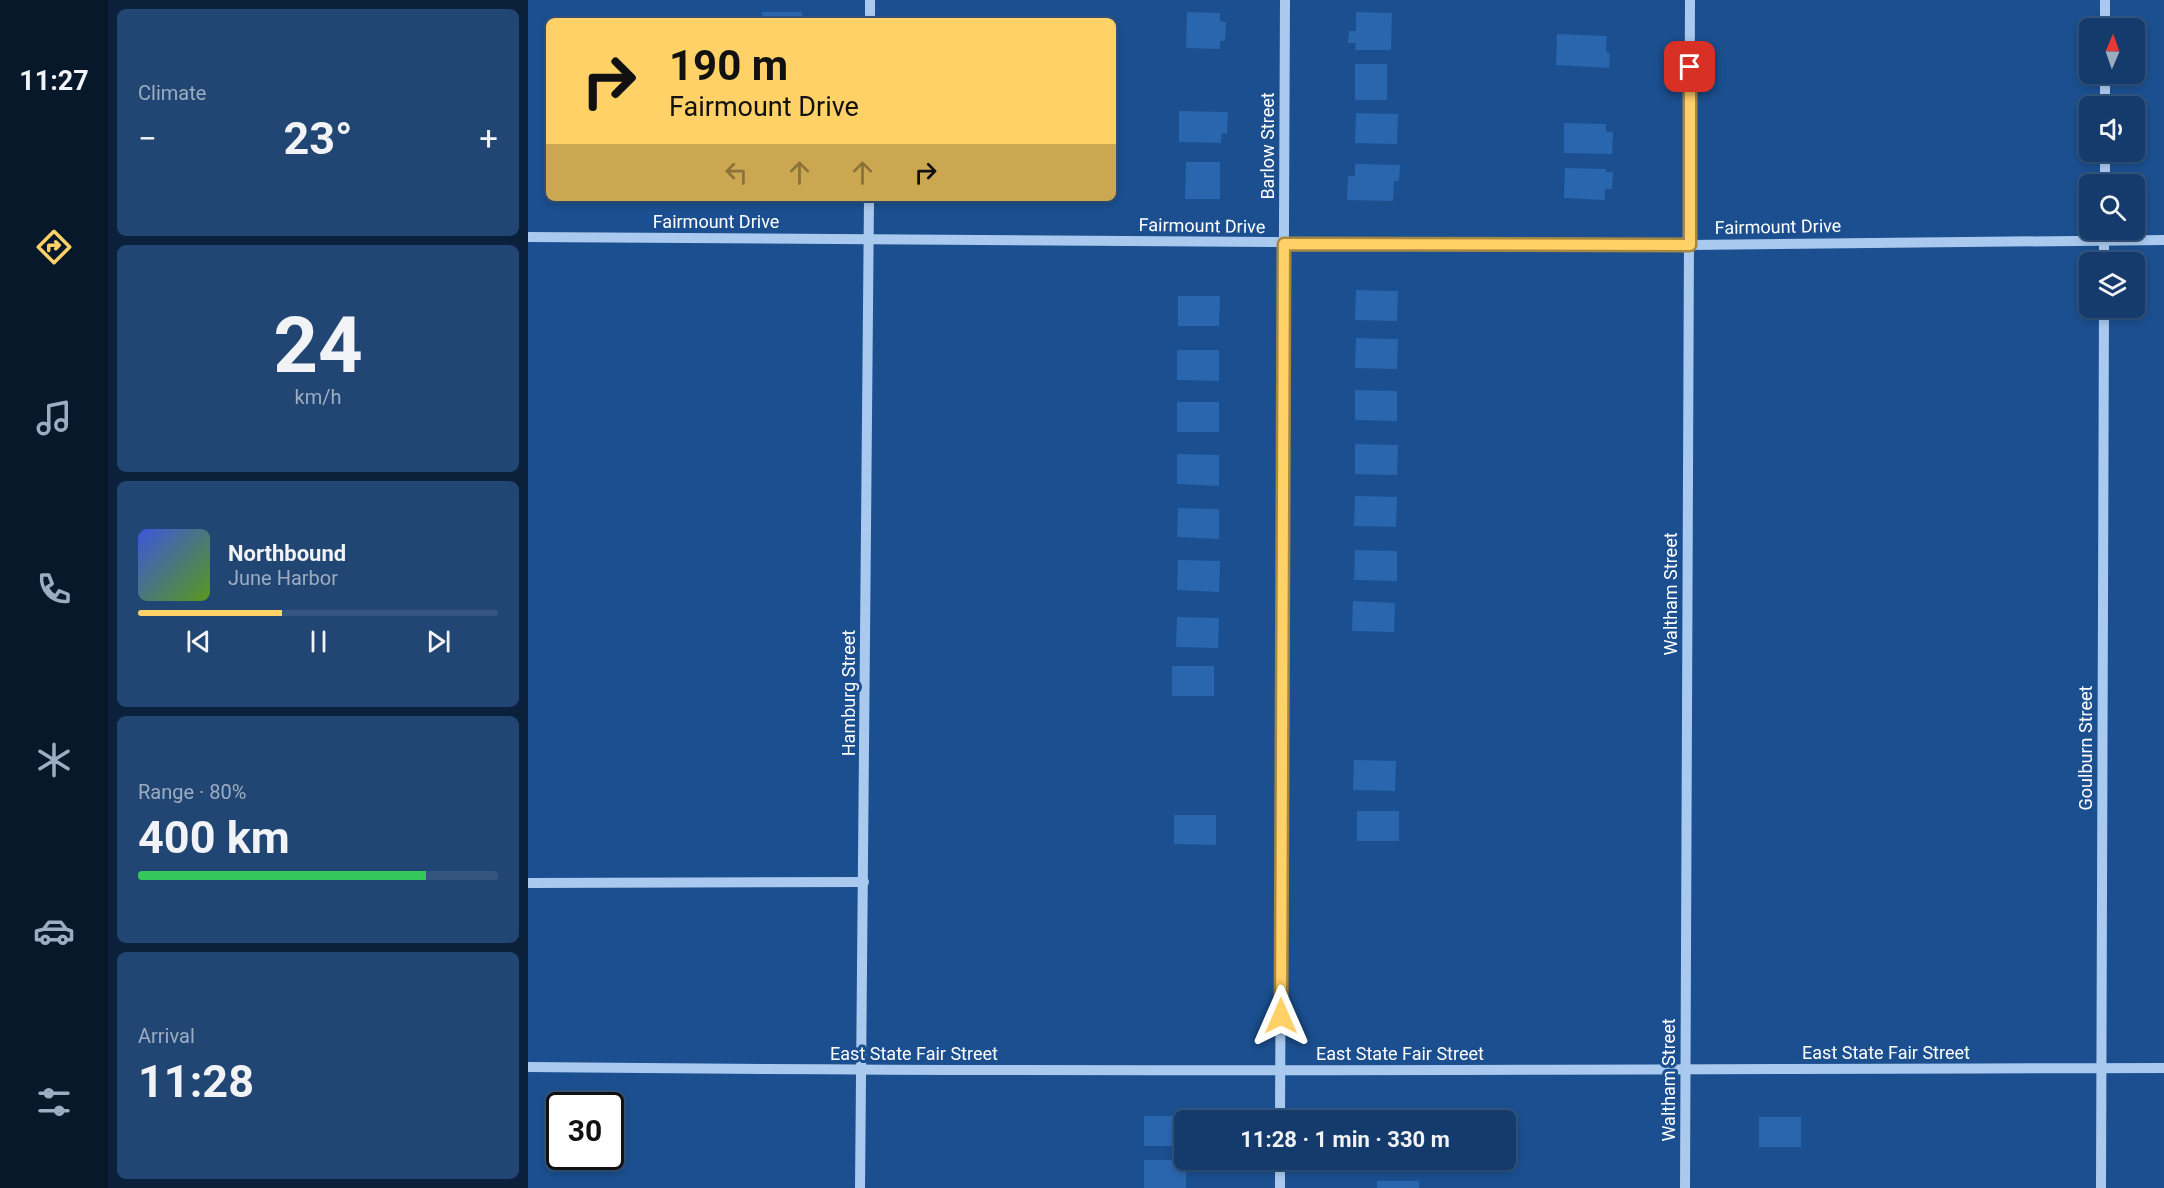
<!DOCTYPE html>
<html lang="en">
<head>
<meta charset="utf-8">
<style>
  body { margin:0; font-family:Roboto,sans-serif; background:#214673; color:#f1f3f6; height:100vh; display:flex; flex-direction:column; font-size:22px; white-space:nowrap }
  * { box-sizing:border-box; margin:0 }
  p { font-size:20px; color:#9dadc1 }
  .icon { flex:none; width:33px; height:33px; fill:none; stroke:currentColor; stroke-width:2; stroke-linecap:round; stroke-linejoin:round }
  .map { position:relative; flex:1; overflow:hidden }
  .details { display:flex; flex-direction:column; gap:9px; padding:9px; background:#0b203b; width:420px }
  .details>* { flex:none }
  .top-card { position:absolute; left:18px; top:18px; width:570px; height:183px; border-radius:9px; box-shadow:0 3px 9px #0003,0 0 0 2px #33557e; background:#ffd166; color:#111; overflow:hidden }
  .needle { width:39px; rotate:2deg }
  .buttons { position:absolute; left:1551px; top:18px; display:grid; gap:12px }
  .buttons a { display:grid; place-items:center; width:66px; height:66px; border-radius:9px; background:#143b6b; box-shadow:0 3px 9px #0003,0 0 0 2px #33557e; font-size:30px }
  .speed { position:absolute; left:18px; top:1092px; display:flex; gap:12px; font-size:30px; font-weight:700; text-align:center }
  .speed>* { display:grid; place-content:center; width:78px; height:78px; border-radius:50%; background:#143b6b; box-shadow:0 3px 9px #0003,0 0 0 2px #33557e; line-height:1 }
  .speed .limit { border:3px solid #111; border-radius:9px; background:#fff; color:#111 }
  .pin { position:absolute; display:grid; place-items:center; width:51px; height:51px; color:#fff; margin:-26px; border-radius:12px; box-shadow:0 3px 9px #0006 }
  .me { position:absolute; width:66px; margin:-33px; rotate:0deg; stroke-linejoin:round; filter:drop-shadow(0 0 4px #0008) }
  .turn { display:flex; align-items:center; gap:21px; height:126px; padding:0 24px; font-size:27px }
  .turn .icon { width:78px; height:78px; stroke-width:2.5 }
  .turn b { display:block; font-size:42px; line-height:51px }
  .lanes { display:flex; align-items:center; height:57px; padding:0 24px; background:#0003; justify-content:center; gap:30px; direction:ltr }
  .lanes .off { opacity:.35 }
  .big { font-size:45px; font-weight:700; line-height:1.1 }
  .details .tile { flex:1; display:flex; flex-direction:column; justify-content:center; gap:9px; min-width:0; padding:0 21px; border-radius:9px; background:#214673 }
  .details .dial { align-items:center; gap:0 }
  .dial b { font-size:78px; line-height:1 }
  .song { display:flex; align-items:center; gap:18px }
  .cover { width:72px; height:72px; border-radius:9px; background:linear-gradient(135deg,hsl(230 70% 55%),hsl(90 70% 35%)) }
  .played { height:6px; border-radius:3px; background:linear-gradient(90deg,#ffd166 40%,#33557e 40%) }
  .keys { display:flex; justify-content:space-around; direction:ltr }
  .heat { display:flex; justify-content:space-between; align-items:center; font-size:33px; direction:ltr }
  .charge { height:9px; border-radius:4px; background:linear-gradient(90deg,#34c759 80%,#33557e 0) }
  .trip { position:absolute; left:646px; top:1110px; width:342px; height:60px; border-radius:9px; background:#143b6b; box-shadow:0 3px 9px #0003,0 0 0 2px #33557e; font-weight:700; line-height:60px; text-align:center }
  main { display:flex; flex:1; min-height:0 }
  .menu { display:flex; flex-direction:column; width:108px; justify-content:space-around; align-items:center; background:#08182b; color:#9dadc1 }
  .menu .icon { width:42px; height:42px }
  .menu .current { color:#ffd166 }
  .menu b { font-size:27px; color:#f1f3f6 }
  .map>svg:first-child { display:block }
  .building { fill:#2a66ad }
  .lines { fill:none; stroke-linecap:round; stroke-linejoin:round }
  .minor { stroke:#a9c9ee; stroke-width:10 }
  .route-casing { stroke:#a68842; stroke-width:15 }
  .route { stroke:#ffd166; stroke-width:10 }
  .labels { text-anchor:middle; stroke-width:6; stroke-linejoin:round; paint-order:stroke }
  .street-label { font-size:18px; fill:#fff; stroke:#1b4f8f }
</style>
</head>
<body>
<main>
<nav class="menu">
<b>11:27</b>
<svg class="icon current" aria-label="directions" viewBox="0 0 24 24"><path d="M12 3l9 9-9 9-9-9zM9 14v-3h6M13 9l2 2-2 2"/></svg>
<svg class="icon" aria-label="music" viewBox="0 0 24 24"><path d="M9 18V5l10-2v13"/><circle cx="6" cy="18" r="3"/><circle cx="16" cy="16" r="3"/></svg>
<svg class="icon" aria-label="phone" viewBox="0 0 24 24"><path d="M5 4h4l2 5-3 2q2 4 5 5l2-3 5 2v4C11 20 4 13 5 4z"/></svg>
<svg class="icon" aria-label="climate" viewBox="0 0 24 24"><path d="M12 3v18M4 7l16 10M4 17L20 7"/></svg>
<svg class="icon" aria-label="car" viewBox="0 0 24 24"><path d="M5 17H2v-5l4-1 3-4h7l3 4 3 1v5h-3M9 17h6M6 11h13"/><circle cx="7" cy="17" r="2"/><circle cx="17" cy="17" r="2"/></svg>
<svg class="icon" aria-label="filters" viewBox="0 0 24 24"><path d="M4 7h16M4 17h16"/><circle cx="9" cy="7" r="2"/><circle cx="15" cy="17" r="2"/></svg>
</nav>
<section class="details">
<div class="tile"><p>Climate</p>
<div class="heat"><a>−</a><b class="big">23°</b><a>+</a></div>
</div>
<div class="tile dial"><b>24</b><p>km/h</p></div>
<div class="tile">
<div class="song"><i class="cover"></i><div><b>Northbound</b><p>June Harbor</p></div></div>
<div class="played"></div>
<div class="keys"><svg class="icon" aria-label="previous" viewBox="0 0 24 24"><path d="M18 5L8 12l10 7zM5 5v14"/></svg><svg class="icon" aria-label="pause" viewBox="0 0 24 24"><path d="M8 5v14M16 5v14"/></svg><svg class="icon" aria-label="next" viewBox="0 0 24 24"><path d="M6 5l10 7-10 7zM19 5v14"/></svg></div>
</div>
<div class="tile"><p>Range · 80%</p><b class="big">400 km</b><div class="charge"></div></div>
<div class="tile"><p>Arrival</p><b class="big">11:28</b></div>
</section>
<div class="map">
<svg width="1636" height="1188" viewBox="0 0 1636 1188">
  <rect width="100%" height="100%" fill="#1b4f8f"/>
  <!-- building -->
  <g class="building">
    <rect x="234" y="12" width="40" height="9"/>
    <polygon points="659,12 692,13 692,21 698,22 697,41 692,41 692,49 658,48"/>
    <polygon points="828,12 864,13 863,50 827,50 828,43 820,43 821,31 828,31"/>
    <polygon points="1029,34 1079,36 1078,52 1082,53 1081,68 1028,65"/>
    <rect x="827" y="64" width="32" height="36"/>
    <rect x="18" y="111" width="3" height="34"/>
    <polygon points="651,111 700,112 699,134 694,133 693,143 651,142"/>
    <polygon points="828,113 870,114 869,144 827,143"/>
    <polygon points="1036,123 1078,124 1078,132 1085,132 1084,154 1036,153"/>
    <rect x="585" y="161" width="5" height="30"/>
    <polygon points="658,162 692,162 692,199 657,199"/>
    <polygon points="827,164 872,165 871,181 866,181 865,201 819,200 820,176 827,176"/>
    <polygon points="1037,168 1078,169 1078,172 1085,172 1084,189 1077,189 1077,200 1036,198"/>
    <polygon points="828,290 870,291 869,321 827,320"/>
    <polygon points="650,296 692,296 691,326 650,326"/>
    <polygon points="828,338 870,339 869,369 827,368"/>
    <polygon points="649,350 691,350 691,381 649,380"/>
    <polygon points="827,390 869,391 869,421 827,420"/>
    <rect x="649" y="402" width="42" height="30"/>
    <polygon points="827,444 870,445 869,475 827,474"/>
    <polygon points="649,454 691,455 691,486 649,484"/>
    <polygon points="827,496 869,497 868,527 826,526"/>
    <polygon points="650,508 691,509 691,539 649,537"/>
    <polygon points="827,550 869,551 869,581 826,580"/>
    <polygon points="650,560 692,561 691,592 649,590"/>
    <polygon points="825,601 867,603 866,632 824,631"/>
    <polygon points="649,617 691,618 690,648 648,647"/>
    <rect x="644" y="666" width="42" height="30"/>
    <polygon points="826,760 868,761 867,791 825,790"/>
    <rect x="829" y="811" width="42" height="30"/>
    <polygon points="646,815 688,815 688,845 646,844"/>
    <polygon points="616,1116 658,1116 657,1146 616,1146"/>
    <rect x="1231" y="1117" width="42" height="30"/>
    <rect x="616" y="1160" width="42" height="28"/>
    <rect x="849" y="1181" width="42" height="7"/>
  </g>
  <g class="lines">
    <!-- minor -->
    <g class="minor">
      <polyline points="342,21 342,0"/>
      <polyline points="1577,28 1577,0"/>
      <polyline points="1577,106 1577,74"/>
      <polyline points="1577,184 1577,152"/>
      <polyline points="0,237 1162,245 1636,240"/>
      <polyline points="1576,262 1576,230"/>
      <polyline points="0,883 336,882"/>
      <path d="M0 1067C545 1073 1091 1069 1636 1068"/>
      <polyline points="752,1120 757,0"/>
      <polyline points="752,1160 752,1188"/>
      <polyline points="332,1188 341,198"/>
      <polyline points="1157,1188 1162,0"/>
      <polyline points="1573,1188 1576,308"/>
    </g>
  </g>
  <g class="lines">
    <!-- route casing -->
    <g class="route-casing">
      <polyline id="route" points="753,1016 756,244 1162,245 1162,67"/>
    </g>
    <!-- route -->
    <use href="#route" class="route"/>
  </g>
  <g class="labels">
    <!-- street labels -->
    <g class="street-label">
      <text transform="translate(740 146) rotate(-90)" y="6">Barlow Street</text>
      <text x="188" y="228">Fairmount Drive</text>
      <text transform="translate(674 226) rotate(1)" y="6">Fairmount Drive</text>
      <text transform="translate(1250 227) rotate(-1)" y="6">Fairmount Drive</text>
      <text transform="translate(1143 594) rotate(-90)" y="6">Waltham Street</text>
      <text transform="translate(321 693) rotate(-90)" y="6">Hamburg Street</text>
      <text transform="translate(1558 748) rotate(-90)" y="6">Goulburn Street</text>
      <text x="1358" y="1059">East State Fair Street</text>
      <text x="386" y="1060">East State Fair Street</text>
      <text x="872" y="1060">East State Fair Street</text>
      <text transform="translate(1141 1080) rotate(-90)" y="6">Waltham Street</text>
    </g>
  </g>
</svg>
<div class="buttons">
<a><svg class="needle" viewBox="-14 -14 28 28"><path d="M0-13l5 13h-10z" fill="#e53935"/><path d="M0 13l5-13h-10z" fill="#9dadc1"/></svg></a>
<a><svg class="icon" aria-label="sound" viewBox="0 0 24 24"><path d="M4 9h4l5-4v14l-5-4H4zM17 9q2 3 0 6"/></svg></a>
<a><svg class="icon" aria-label="search" viewBox="0 0 24 24"><circle cx="10" cy="10" r="6"/><path d="M15 15l6 6"/></svg></a>
<a><svg class="icon" aria-label="layers" viewBox="0 0 24 24"><path d="M12 4l9 5-9 5-9-5zM3 14l9 5 9-5"/></svg></a>
</div>
<div class="speed"><div class="limit">30</div></div>
<div class="pin" style="left:1162px;top:67px;background:#d93025"><svg class="icon" aria-label="arrive" viewBox="0 0 24 24"><path d="M6 21V4h12l-3 4 3 4H6"/></svg></div>
<svg class="me" style="left:753px;top:1016px" viewBox="-20 -20 40 40"><path d="M0-17L14 15 0 8-14 15z" fill="#ffd166" stroke="#fff" stroke-width="4"/></svg>
<div class="trip">11:28 · 1 min · 330 m</div>
<div class="top-card">
<div class="turn"><svg class="icon" aria-label="right" viewBox="0 0 24 24"><path d="M7 20v-9h11M14 6l5 5-5 5"/></svg><div><b>190 m</b>Fairmount Drive</div></div>
<div class="lanes"><svg class="icon off" aria-label="left" viewBox="0 0 24 24"><path d="M17 20v-9H6M10 6l-5 5 5 5"/></svg><svg class="icon off" aria-label="ahead" viewBox="0 0 24 24"><path d="M12 20V5M6 11l6-6 6 6"/></svg><svg class="icon off" aria-label="ahead" viewBox="0 0 24 24"><path d="M12 20V5M6 11l6-6 6 6"/></svg><svg class="icon" aria-label="right" viewBox="0 0 24 24"><path d="M7 20v-9h11M14 6l5 5-5 5"/></svg></div>
</div>
</div>
</main>
</body>
</html>
